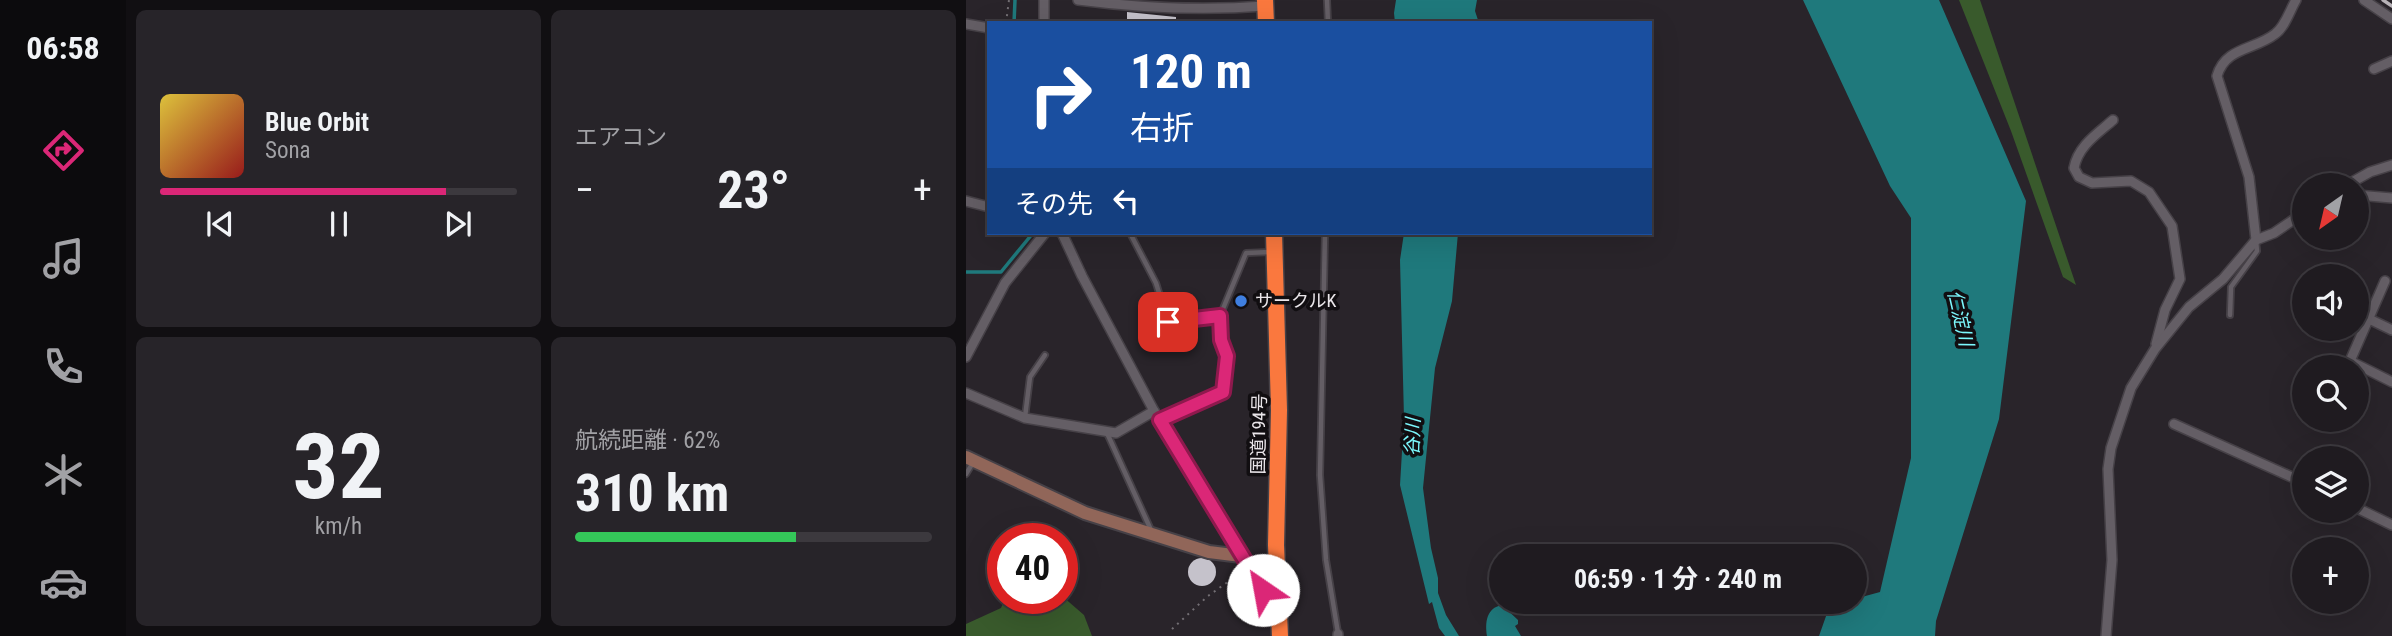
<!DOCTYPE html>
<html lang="ja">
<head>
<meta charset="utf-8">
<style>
  body { margin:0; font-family:"Roboto Condensed","Noto Sans JP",sans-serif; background:#272429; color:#f1f3f6; height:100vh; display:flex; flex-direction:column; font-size:26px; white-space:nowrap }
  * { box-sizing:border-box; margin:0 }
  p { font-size:23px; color:#a1a1a5 }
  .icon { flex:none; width:38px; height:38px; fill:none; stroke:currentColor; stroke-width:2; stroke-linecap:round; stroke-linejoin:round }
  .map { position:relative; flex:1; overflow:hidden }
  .panel { display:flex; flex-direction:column; gap:10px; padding:10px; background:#110f12; width:840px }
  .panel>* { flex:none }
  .banner { position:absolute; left:21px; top:21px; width:665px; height:214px; border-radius:0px; box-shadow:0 7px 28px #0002,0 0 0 2px #3c393e; background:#1a4fa0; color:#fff; overflow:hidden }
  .needle { width:46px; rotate:214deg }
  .fabs { position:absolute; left:1326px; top:173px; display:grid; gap:14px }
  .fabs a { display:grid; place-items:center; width:77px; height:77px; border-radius:50%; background:#1f1b20; box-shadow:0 7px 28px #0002,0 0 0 2px #3c393e; font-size:35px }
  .speed { position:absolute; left:21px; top:523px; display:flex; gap:14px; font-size:35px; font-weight:700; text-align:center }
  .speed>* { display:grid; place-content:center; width:91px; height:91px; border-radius:50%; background:#1f1b20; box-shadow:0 7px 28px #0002,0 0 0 2px #3c393e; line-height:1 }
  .speed .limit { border:10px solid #d22; background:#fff; color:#111 }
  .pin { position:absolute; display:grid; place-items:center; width:60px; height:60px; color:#fff; margin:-30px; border-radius:14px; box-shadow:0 4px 10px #0006 }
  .me { position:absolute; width:77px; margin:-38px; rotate:327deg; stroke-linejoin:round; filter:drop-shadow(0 0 5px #0008) }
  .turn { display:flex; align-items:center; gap:24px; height:147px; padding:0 28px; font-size:32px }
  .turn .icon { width:91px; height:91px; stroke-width:2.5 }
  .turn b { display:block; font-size:49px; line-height:60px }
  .then { display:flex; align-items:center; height:66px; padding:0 28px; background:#0003; gap:14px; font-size:26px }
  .big { font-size:52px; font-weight:700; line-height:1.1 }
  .panel .card { flex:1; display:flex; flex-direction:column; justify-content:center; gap:10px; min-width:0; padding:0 24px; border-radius:10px; background:#272429 }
  .panel .dial { align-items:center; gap:0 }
  .dial b { font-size:91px; line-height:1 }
  .song { display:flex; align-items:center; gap:21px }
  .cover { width:84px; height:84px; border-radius:10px; background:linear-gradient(135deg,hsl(50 70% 55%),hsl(0 70% 35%)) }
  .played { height:7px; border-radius:4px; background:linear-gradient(90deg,#db2777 80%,#3c393e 80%) }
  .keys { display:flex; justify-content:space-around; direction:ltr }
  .heat { display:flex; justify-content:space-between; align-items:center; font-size:38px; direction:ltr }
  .charge { height:10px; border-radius:5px; background:linear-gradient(90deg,#34c759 62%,#3c393e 0) }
  .panel .tiles { flex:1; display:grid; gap:10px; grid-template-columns:repeat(2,1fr) }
  .trip { position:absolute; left:523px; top:544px; width:378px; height:70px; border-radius:35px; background:#1f1b20; box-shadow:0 7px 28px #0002,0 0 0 2px #3c393e; font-weight:700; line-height:70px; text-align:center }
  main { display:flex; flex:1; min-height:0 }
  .dock { display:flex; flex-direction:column; width:126px; justify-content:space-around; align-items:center; background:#0c0b0d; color:#a1a1a5 }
  .dock .icon { width:49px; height:49px }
  .dock .current { color:#db2777 }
  .dock b { font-size:32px; color:#f1f3f6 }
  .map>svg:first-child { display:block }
  .forest { fill:#395a2c }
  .water { fill:#1f797c }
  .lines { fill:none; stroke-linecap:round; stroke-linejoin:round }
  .stream { stroke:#1f797c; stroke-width:3.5 }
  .building { fill:#c5c2cb }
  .lane-casing { stroke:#464147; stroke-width:8 }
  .street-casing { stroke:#464147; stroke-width:12 }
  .secondary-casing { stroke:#464147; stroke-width:16 }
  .highway-casing { stroke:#464147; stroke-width:19 }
  .path { stroke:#736f74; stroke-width:2; stroke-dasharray:2 5; stroke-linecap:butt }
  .lane { stroke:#645e65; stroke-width:4.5 }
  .street { stroke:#645e65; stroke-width:9 }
  .secondary { stroke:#916659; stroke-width:12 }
  .highway { stroke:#fa783e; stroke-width:16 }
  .rail { stroke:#b7b2b7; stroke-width:3.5 }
  .route-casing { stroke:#8e194d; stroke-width:18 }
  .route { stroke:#db2777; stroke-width:12 }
  .shop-dot { fill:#3f7fe0; stroke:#110e11; stroke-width:2.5 }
  .labels { text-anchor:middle; stroke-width:7; stroke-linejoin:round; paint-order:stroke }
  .poi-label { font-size:18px; fill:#eae6ea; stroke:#110e11; text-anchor:start }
  .street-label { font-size:18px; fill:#eae6ea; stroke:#110e11 }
  .water-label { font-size:19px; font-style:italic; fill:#7cf8fd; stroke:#110e11 }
</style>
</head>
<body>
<main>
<nav class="dock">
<b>06:58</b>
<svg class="icon current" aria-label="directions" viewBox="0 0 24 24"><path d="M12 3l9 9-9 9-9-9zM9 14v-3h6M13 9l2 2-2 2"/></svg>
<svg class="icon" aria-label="music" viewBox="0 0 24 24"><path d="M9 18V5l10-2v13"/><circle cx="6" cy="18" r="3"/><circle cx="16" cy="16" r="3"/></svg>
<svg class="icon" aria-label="phone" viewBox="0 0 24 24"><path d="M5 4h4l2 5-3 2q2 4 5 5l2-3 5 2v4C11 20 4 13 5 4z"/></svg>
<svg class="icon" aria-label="climate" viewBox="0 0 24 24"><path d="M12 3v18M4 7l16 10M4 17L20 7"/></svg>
<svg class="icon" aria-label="car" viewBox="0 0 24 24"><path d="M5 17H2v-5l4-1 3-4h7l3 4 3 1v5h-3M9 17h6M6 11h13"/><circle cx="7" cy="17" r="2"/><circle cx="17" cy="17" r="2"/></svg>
</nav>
<section class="panel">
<div class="tiles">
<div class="card">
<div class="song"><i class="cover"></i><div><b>Blue Orbit</b><p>Sona</p></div></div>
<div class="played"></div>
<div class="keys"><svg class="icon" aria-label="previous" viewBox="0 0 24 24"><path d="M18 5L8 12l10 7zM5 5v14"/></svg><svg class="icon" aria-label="pause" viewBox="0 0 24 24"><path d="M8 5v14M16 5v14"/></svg><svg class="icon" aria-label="next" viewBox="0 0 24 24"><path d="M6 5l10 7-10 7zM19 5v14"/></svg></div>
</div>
<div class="card"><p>エアコン</p>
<div class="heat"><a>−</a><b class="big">23°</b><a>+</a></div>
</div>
<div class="card dial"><b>32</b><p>km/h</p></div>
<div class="card"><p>航続距離 · 62%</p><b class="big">310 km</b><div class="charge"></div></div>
</div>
</section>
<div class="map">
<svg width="1426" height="636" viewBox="0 0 1426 636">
  <rect width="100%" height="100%" fill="#29242a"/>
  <!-- forest -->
  <g class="forest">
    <polygon points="993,0 1014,0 1110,285 1097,277 1045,131"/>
    <polygon points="96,596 118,615 126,636 0,636 0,624 35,608 39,599 96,598"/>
  </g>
  <!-- water -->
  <g class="water">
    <polygon points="430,0 511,0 509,11 513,23 429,23 428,13"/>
    <polygon points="837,0 973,0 1060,201 1033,419 970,621 969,636 853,636 865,602 889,602 889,593 892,598 914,592 945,458 945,218 924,186"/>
    <polygon points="438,233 492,233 486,301 469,368 457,488 465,548 472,578 472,593 480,615 493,636 479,636 473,628 466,602 463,604 434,485 438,418 434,260"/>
    <path d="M536 605 552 620V624L549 626 555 636H521C519 623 520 608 536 605Z"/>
  </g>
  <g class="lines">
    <!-- stream -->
    <g class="stream">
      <polyline points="48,23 49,0"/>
      <polyline points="0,272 35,272 67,233"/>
    </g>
  </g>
  <!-- building -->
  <g class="building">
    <polygon points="161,12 210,17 210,23 161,23"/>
    <circle cx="236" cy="572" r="14"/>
  </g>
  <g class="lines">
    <!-- lane casing -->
    <g class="lane-casing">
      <g id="lane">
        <polyline points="361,0 362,23"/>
        <polyline points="164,233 190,283 202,322 254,316 280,253 304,252"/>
        <polyline points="359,233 354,475 360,560 372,633"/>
        <polyline points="1264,315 1265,287 1291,251 1290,241"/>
        <polyline points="59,417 64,377 79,355"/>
        <polyline points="194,420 257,392 261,356 255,339 254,316"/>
        <polyline points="141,433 185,530"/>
        <polyline points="0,474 8,461"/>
      </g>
    </g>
    <!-- street casing -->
    <g class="street-casing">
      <g id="street">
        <path d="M112 0C175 8 236 11 299 6"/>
        <polyline points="1398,0 1426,19"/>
        <polyline points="78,23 78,0"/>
        <polyline points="0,24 23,28"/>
        <polyline points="1408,69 1426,61"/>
        <path d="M1147 120C1131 134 1112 146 1108 168L1113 177 1126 183 1165 181 1183 192 1206 226 1214 279 1199 310 1190 344"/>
        <polyline points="1379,186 1404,172 1426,165"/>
        <polyline points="1391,195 1426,198"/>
        <polyline points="0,201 23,207"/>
        <polyline points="96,233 116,276 188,411 275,556"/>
        <path d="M1290 240 1283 177 1251 76C1259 47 1289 50 1309 34 1319 27 1324 10 1330 0"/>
        <polyline points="1419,281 1384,361 1426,382"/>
        <polyline points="1403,319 1426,330"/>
        <polyline points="0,357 39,283 79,233"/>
        <polyline points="0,393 59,418 150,433 188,411"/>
        <polyline points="1208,424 1339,483"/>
        <polyline points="1391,508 1426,525"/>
        <polyline points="372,634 372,636"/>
        <polyline points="1140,636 1146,560 1142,469 1145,448 1165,388 1189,349 1223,307 1257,279 1290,240 1308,233 1339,212"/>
      </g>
    </g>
    <!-- secondary casing -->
    <g class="secondary-casing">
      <polyline id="secondary" points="0,457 119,513 243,552 275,556 312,612"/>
    </g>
    <!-- highway casing -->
    <g class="highway-casing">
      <g id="highway">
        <polyline points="299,0 300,23"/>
        <polyline points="308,233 313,410 310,545 314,636"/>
      </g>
    </g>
    <!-- path -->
    <g class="path">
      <polyline points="40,23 43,0"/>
      <polyline points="206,629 242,596 273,574"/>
    </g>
    <!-- lane -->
    <use href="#lane" class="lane"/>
    <!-- street -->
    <use href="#street" class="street"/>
    <!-- secondary -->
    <use href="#secondary" class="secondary"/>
    <!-- highway -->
    <use href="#highway" class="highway"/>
    <!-- rail -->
    <polyline class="rail" points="1417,0 1426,6"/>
  </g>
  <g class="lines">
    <!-- route casing -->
    <g class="route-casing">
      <polyline id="route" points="202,322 254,316 255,340 261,356 257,392 194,420 297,590"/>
    </g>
    <!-- route -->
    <use href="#route" class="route"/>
  </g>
  <!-- markers -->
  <circle class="shop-dot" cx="275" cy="301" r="7"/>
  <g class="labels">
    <!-- poi labels -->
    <g class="poi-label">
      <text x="289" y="307">サークルK</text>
    </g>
    <!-- street labels -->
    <g class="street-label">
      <text transform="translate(293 434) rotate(-89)" y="6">国道194号</text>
    </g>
    <!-- water labels -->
    <g class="water-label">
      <text transform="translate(995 318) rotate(77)" y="7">仁淀川</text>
      <text transform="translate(446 437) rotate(-88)" y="7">谷川</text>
    </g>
  </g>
</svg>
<div class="fabs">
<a><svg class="needle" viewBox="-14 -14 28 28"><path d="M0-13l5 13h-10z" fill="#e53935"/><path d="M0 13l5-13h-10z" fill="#a1a1a5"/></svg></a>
<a><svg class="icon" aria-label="sound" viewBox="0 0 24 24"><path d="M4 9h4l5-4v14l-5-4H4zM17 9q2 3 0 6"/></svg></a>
<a><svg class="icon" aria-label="search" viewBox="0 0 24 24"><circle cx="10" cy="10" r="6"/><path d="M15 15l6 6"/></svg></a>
<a><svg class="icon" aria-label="layers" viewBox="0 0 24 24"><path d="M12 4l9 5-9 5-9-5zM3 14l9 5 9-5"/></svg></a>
<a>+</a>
</div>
<div class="speed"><div class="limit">40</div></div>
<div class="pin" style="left:202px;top:322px;background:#d93025"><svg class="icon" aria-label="arrive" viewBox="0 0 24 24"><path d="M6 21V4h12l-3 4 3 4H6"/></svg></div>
<svg class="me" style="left:297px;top:590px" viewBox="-20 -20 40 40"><circle r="19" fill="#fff"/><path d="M0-13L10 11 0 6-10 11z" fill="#db2777"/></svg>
<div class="trip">06:59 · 1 分 · 240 m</div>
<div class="banner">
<div class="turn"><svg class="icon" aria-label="right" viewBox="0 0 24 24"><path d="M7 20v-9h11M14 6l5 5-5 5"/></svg><div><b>120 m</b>右折</div></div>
<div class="then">その先<svg class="icon" aria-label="left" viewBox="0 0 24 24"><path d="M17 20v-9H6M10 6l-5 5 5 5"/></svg></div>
</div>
</div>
</main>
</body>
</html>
